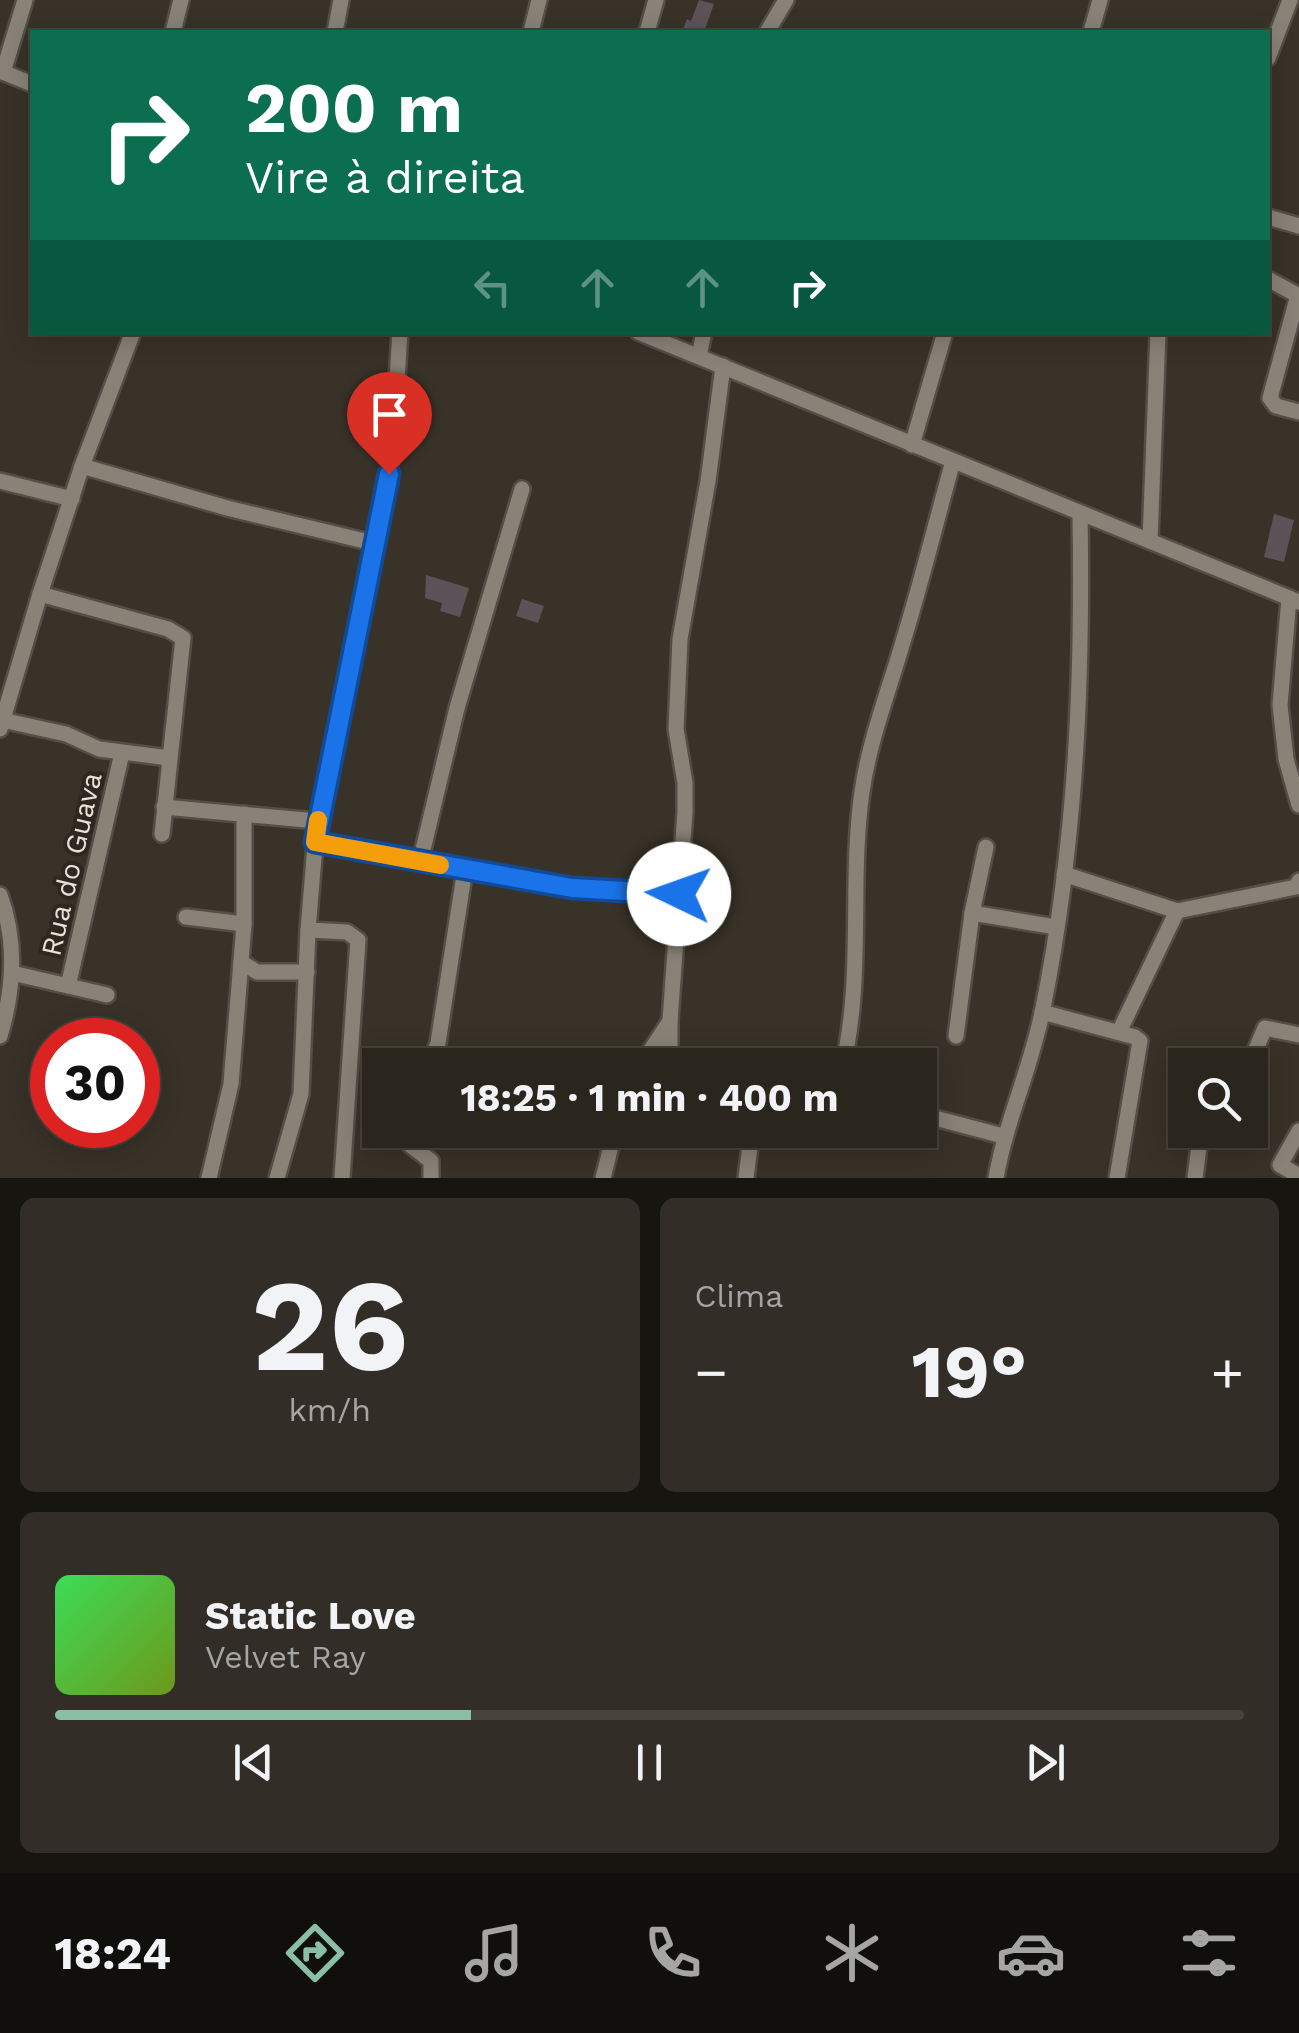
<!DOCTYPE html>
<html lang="pt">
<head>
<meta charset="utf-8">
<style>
  body { margin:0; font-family:"Work Sans",sans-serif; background:#322e27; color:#f1f3f6; height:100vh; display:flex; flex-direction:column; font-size:38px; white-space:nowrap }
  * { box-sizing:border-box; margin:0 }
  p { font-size:32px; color:#a5a5a4 }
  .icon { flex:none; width:55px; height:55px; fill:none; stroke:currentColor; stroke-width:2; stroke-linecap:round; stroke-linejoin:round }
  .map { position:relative; height:1178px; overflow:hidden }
  .panel { display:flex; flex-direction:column; gap:20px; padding:20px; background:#171510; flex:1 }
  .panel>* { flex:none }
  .top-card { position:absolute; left:30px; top:30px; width:1240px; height:305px; border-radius:0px; box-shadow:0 5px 25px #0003,0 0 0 2px #46433c; background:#0b6e4f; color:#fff; overflow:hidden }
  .controls { position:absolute; left:1168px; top:1048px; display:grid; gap:20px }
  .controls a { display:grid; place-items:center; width:100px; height:100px; border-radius:0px; background:#2a261e; box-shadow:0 5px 25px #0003,0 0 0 2px #46433c; font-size:50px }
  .speed { position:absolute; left:30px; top:1018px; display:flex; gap:20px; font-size:50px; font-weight:700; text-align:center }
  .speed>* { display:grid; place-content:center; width:130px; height:130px; border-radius:50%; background:#2a261e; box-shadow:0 5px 25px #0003,0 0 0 2px #46433c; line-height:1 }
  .speed .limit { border:15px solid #d22; background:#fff; color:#111 }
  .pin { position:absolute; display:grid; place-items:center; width:85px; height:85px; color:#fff; margin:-102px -42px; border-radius:50% 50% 50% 0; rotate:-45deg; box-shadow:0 0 10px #0007 }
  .pin .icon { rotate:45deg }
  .me { position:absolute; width:110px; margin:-55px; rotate:273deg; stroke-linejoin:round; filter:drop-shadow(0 0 8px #0008) }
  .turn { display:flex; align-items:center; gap:35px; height:210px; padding:0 50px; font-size:45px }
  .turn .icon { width:130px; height:130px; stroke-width:2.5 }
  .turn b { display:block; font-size:70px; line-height:85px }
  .lanes { display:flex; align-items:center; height:95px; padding:0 50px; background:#0003; justify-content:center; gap:50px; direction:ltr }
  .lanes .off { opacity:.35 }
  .big { font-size:75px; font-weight:700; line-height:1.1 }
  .panel .widget { flex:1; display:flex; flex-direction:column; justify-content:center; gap:15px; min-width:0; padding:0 35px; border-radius:15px; background:#322e27 }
  .panel .dial { align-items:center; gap:0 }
  .dial b { font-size:130px; line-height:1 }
  .song { display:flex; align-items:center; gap:30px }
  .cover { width:120px; height:120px; border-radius:15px; background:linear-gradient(135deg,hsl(130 70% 55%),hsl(80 70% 35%)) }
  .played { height:10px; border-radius:5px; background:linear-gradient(90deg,#8abfa5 35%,#46433c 35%) }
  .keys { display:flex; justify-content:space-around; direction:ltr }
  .heat { display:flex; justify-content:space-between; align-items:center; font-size:55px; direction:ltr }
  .panel .tiles { flex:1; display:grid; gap:20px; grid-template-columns:1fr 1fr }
  .widget:last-child { grid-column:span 2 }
  .trip { position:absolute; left:362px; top:1048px; width:575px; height:100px; border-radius:0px; background:#2a261e; box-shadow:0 5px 25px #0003,0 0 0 2px #46433c; font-weight:700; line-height:100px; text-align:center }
  .menu { display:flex; height:160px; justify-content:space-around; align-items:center; background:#110f0c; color:#a5a5a4 }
  .menu .icon { width:70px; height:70px }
  .menu .selected { color:#8abfa5 }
  .menu b { font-size:45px; color:#f1f3f6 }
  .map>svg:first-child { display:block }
  .building { fill:#5e5259 }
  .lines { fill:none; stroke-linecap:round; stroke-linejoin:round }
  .minor-casing { stroke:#534e46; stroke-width:20 }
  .minor { stroke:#898277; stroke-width:15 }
  .route-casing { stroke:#114b97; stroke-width:25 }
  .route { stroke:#1a73e8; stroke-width:18 }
  .slow { stroke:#f59e0b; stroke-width:18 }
  .labels { text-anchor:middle; stroke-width:8; stroke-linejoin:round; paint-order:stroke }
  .street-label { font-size:28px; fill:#e6e2dc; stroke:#2e281f }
</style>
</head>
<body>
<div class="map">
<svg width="1299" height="1178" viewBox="0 0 1299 1178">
  <rect width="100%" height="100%" fill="#383228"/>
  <!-- building -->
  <g class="building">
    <polygon points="699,0 714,4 704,32 682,32 687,19 691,21"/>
    <polygon points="1274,514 1294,520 1284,562 1264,557"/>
    <polygon points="426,575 469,588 460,617 440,611 442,603 425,598"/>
    <polygon points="522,599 544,606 538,623 516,616"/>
  </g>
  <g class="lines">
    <!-- minor casing -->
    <g class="minor-casing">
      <g id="minor">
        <polyline points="173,32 181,0"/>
        <polyline points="335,32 341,0"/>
        <polyline points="531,32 539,0"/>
        <polyline points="647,32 656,0"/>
        <polyline points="767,32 786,0"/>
        <polyline points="1091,32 1100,0"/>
        <polyline points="1268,58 1290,0"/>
        <polyline points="0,71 32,84"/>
        <polyline points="3,72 25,0"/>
        <polyline points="1268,217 1299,226"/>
        <polyline points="1268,279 1299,296"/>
        <polyline points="1298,295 1270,398 1276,406 1299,412"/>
        <polyline points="638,332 1299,602"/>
        <polyline points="699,356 704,332"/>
        <polyline points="912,445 945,332"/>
        <polyline points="82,466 227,508 377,544"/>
        <polyline points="0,481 72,499"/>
        <polyline points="1150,541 1158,332"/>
        <polyline points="40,594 168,629 183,638 162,834"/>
        <polyline points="1289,598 1280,705 1286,759 1299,805"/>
        <polyline points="2,720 66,734 99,749 169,758"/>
        <polyline points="0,729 40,594 82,466 133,332"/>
        <polyline points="164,807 317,821"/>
        <polyline points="315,842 572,888 679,894"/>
        <polyline points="420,862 457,708 522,489"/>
        <polyline points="1064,874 1177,911 1286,889 1296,887 1299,881"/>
        <path d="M0 895C17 941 14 989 0 1036"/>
        <polyline points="972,913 1056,927"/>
        <polyline points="186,917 244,924"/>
        <polyline points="308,930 347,932 358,940 342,1178"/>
        <polyline points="241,962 257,972 307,972"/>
        <polyline points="12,973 107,995"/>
        <polyline points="68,986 122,753"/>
        <polyline points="1042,1012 1135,1037 1140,1041 1117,1178"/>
        <polyline points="1119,1032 1177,911"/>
        <polyline points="956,1036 972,913 986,847"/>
        <polyline points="429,1065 438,1043 465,869"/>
        <polyline points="641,1065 670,1021"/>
        <polyline points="670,1065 670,1021 685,812 685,783 676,729 680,639 708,481 723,366"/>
        <path d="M843 1065C864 974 849 883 862 792 869 742 888 693 902 645 921 584 936 522 953 461"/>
        <polyline points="1249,1065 1265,1028 1299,1035"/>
        <polyline points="920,1118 935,1118 1003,1136"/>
        <polyline points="408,1130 410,1145 431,1161 431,1178"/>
        <polyline points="1299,1131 1280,1165 1299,1176"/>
        <polyline points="209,1178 231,1084 244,924 244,814"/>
        <polyline points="277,1178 301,1094 308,930 317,821 384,505 393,442 400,332"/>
        <polyline points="603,1178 615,1130"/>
        <polyline points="746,1178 752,1130"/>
        <path d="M996 1178C1006 1120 1032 1066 1043 1008 1076 845 1083 679 1080 513"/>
        <polyline points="1195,1178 1201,1130"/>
      </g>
    </g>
    <!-- minor -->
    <use href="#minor" class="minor"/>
  </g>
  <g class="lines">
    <!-- route casing -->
    <g class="route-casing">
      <polyline id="route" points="389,474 315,842 572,888 679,894"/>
    </g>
    <!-- route -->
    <use href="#route" class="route"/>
    <!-- slow -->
    <polyline class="slow" points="318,820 315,842 440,865"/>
  </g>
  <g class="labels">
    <!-- street labels -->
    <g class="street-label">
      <text transform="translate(71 864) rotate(-77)" y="10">Rua do Guava</text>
    </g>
  </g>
</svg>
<div class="controls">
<a><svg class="icon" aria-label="search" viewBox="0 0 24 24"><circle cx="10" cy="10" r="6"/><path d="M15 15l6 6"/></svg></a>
</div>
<div class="speed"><div class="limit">30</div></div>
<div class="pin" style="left:389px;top:474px;background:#d93025"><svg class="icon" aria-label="arrive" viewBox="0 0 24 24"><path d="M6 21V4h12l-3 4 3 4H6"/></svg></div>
<svg class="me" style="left:679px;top:894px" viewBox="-20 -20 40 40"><circle r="19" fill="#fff"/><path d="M0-13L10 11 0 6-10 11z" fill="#1a73e8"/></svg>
<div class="trip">18:25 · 1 min · 400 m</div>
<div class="top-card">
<div class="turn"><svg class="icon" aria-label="right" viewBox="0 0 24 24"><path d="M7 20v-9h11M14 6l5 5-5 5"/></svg><div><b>200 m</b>Vire à direita</div></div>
<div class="lanes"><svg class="icon off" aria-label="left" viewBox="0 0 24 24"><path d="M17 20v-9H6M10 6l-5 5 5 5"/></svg><svg class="icon off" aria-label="ahead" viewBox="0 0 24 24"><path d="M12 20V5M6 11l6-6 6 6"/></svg><svg class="icon off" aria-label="ahead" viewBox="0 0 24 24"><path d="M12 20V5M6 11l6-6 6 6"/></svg><svg class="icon" aria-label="right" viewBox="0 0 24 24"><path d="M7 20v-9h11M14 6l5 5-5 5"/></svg></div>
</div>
</div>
<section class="panel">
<div class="tiles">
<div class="widget dial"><b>26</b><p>km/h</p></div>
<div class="widget"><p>Clima</p>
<div class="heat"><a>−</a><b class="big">19°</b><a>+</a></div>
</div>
<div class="widget">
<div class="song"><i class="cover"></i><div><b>Static Love</b><p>Velvet Ray</p></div></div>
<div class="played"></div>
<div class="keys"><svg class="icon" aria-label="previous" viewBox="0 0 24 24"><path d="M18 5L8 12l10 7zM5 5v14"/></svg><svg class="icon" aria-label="pause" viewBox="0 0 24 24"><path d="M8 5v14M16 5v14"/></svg><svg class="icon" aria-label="next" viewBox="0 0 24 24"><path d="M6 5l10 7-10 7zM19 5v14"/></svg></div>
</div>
</div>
</section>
<nav class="menu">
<b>18:24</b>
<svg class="icon selected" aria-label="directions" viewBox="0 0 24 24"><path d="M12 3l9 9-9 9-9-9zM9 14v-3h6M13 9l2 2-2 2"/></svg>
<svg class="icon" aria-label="music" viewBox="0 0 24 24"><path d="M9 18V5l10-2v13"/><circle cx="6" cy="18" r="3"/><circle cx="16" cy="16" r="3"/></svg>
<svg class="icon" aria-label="phone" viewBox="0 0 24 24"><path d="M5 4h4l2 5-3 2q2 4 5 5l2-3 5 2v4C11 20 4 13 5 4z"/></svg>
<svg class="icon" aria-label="climate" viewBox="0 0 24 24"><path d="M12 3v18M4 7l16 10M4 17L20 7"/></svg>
<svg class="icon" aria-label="car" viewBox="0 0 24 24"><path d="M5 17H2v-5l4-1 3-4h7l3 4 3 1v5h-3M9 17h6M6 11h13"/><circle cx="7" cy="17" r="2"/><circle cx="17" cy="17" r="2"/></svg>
<svg class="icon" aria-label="filters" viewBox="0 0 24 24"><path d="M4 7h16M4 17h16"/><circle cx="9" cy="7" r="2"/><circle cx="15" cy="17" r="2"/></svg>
</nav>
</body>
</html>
